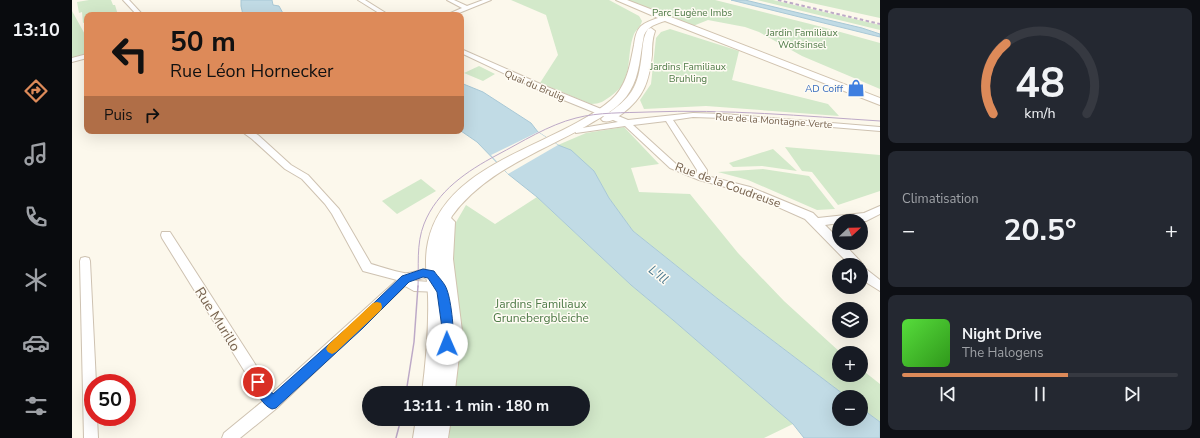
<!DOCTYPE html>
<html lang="fr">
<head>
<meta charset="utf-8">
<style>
  body { margin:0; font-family:"Nunito Sans",sans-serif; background:#242831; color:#f1f3f6; height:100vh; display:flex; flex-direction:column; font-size:15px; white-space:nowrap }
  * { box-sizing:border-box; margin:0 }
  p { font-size:13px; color:#9ea1a6 }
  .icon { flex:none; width:22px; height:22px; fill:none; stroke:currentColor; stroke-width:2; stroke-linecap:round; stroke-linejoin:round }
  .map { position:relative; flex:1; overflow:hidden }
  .side { display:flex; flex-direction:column; gap:8px; padding:8px; background:#0d0f14; width:320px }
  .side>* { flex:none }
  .guide { position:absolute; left:12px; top:12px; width:380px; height:122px; border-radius:8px; box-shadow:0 4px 16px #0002; background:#dd8a59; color:#111; overflow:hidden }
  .needle { width:26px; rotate:68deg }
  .fabs { position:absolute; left:760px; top:214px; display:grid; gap:8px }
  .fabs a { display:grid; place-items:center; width:36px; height:36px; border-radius:50%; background:#171b24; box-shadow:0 4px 16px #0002; font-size:20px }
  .speed { position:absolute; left:12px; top:374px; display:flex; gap:8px; font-size:20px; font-weight:700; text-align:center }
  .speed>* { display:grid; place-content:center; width:52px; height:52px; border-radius:50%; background:#171b24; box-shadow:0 4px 16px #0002; line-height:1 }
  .speed .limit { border:6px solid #d22; background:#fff; color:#111 }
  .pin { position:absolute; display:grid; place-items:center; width:34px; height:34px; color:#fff; margin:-17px; border:2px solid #fff; border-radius:50%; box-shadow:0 1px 4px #0007 }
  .me { position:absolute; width:44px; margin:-22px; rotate:359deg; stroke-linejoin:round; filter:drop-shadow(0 0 3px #0008) }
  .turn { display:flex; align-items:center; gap:14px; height:84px; padding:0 20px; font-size:18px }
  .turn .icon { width:52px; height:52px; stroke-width:2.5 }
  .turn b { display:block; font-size:28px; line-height:34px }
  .then { display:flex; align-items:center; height:38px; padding:0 20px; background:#0003; gap:8px; font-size:15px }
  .big { font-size:30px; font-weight:700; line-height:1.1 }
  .side .tile { flex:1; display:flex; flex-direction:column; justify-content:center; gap:6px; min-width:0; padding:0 14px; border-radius:8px; background:#242831 }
  .side .dial { align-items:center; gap:0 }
  .dial svg { height:104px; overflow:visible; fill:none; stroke:#363941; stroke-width:7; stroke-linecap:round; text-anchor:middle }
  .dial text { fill:#f1f3f6; stroke:none }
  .song { display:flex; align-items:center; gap:12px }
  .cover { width:48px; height:48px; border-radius:6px; background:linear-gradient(135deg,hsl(110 70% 55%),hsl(110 70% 35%)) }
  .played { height:4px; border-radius:2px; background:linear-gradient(90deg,#dd8a59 60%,#363941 60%) }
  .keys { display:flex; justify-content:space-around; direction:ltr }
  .heat { display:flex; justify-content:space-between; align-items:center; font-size:22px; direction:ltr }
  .trip { position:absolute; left:290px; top:386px; width:228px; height:40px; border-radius:20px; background:#171b24; box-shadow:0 4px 16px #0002; font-weight:700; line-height:40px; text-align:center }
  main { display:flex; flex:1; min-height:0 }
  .dock { display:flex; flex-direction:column; width:72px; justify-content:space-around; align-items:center; background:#090b0e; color:#9ea1a6 }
  .dock .icon { width:28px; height:28px }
  .dock .selected { color:#dd8a59 }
  .dock b { font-size:18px; color:#f1f3f6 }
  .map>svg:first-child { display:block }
  .green { fill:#d3e9ca }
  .water { fill:#c1dbe5; stroke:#a8c8d6 }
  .pier { fill:#fcf8ec }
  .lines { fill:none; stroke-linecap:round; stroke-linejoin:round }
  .street-casing { stroke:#cec2b1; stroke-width:2 }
  .secondary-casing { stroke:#d1c3af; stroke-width:2 }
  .street { fill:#fff; fill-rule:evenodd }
  .secondary { fill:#fff; fill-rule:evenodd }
  .tram-far1 { stroke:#bda9c7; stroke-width:1 }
  .tram { stroke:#bda9c7; stroke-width:1.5 }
  .rail { stroke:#bda9c7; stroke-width:2; stroke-dasharray:3.5 2.5; stroke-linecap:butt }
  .route { fill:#1a73e8; stroke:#114b97 }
  .slow { fill:#f59e0b }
  .labels { text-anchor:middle; stroke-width:3; stroke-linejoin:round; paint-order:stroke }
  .far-park-label { font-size:10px; fill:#4f7b48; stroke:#fefbf3 }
  .far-street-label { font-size:10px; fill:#77634f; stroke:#fefbf3 }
  .far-shop-label { font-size:10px; fill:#366cbe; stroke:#fefbf3; text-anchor:end }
  .street-label { font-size:12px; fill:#77634f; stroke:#fefbf3 }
  .park-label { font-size:12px; fill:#4f7b48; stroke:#fefbf3 }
  .water-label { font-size:13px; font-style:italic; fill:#4d7a8f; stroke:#fefbf3 }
  .near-street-label { font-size:14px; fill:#77634f; stroke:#fefbf3 }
</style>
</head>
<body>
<main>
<nav class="dock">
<b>13:10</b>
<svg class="icon selected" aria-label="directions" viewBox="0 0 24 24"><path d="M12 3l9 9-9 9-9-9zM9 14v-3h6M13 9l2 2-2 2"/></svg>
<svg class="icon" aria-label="music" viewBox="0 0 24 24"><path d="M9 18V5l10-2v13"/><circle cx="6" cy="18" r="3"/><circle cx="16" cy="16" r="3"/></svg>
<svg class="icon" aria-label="phone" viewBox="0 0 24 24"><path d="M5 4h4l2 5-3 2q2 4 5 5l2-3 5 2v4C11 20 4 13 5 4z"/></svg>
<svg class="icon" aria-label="climate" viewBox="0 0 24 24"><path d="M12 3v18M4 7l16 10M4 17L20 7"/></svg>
<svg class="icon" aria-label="car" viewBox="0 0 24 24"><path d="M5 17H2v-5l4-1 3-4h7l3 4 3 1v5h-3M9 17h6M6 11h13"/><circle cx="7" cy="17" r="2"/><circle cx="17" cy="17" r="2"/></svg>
<svg class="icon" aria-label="filters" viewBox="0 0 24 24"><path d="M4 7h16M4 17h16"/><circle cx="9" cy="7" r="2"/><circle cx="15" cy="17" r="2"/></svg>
</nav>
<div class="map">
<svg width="808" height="438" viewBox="0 0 808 438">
  <rect width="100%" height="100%" fill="#fcf8ec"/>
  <!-- green -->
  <g class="green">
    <polygon points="17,0 39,0 41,5 43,5 46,15 15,15 15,22 11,23 10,12 7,13 5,2"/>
    <path d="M439 0H537L567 16 570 21C569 26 564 30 562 34 553 57 563 79 539 96 532 101 528 104 519 104L468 83 486 55 474 15Z"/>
    <polygon points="555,0 643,0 754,28 808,43 808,89 730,56 687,32 673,27 636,20 621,26"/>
    <polygon points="685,0 701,0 808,25 808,30"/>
    <polygon points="726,0 808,0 808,18"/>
    <polygon points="0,11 15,38 15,53 0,58"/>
    <polygon points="598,29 667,51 660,80 756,104 767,116 634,106 572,109 568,100 579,84 584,38 589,32"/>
    <polygon points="407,66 423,74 411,81 392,73"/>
    <polygon points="552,127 587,164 559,168 567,192 618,194 666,253 712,301 769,353 767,353 767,375 789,375 789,369 808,384 808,422 789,408 789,397 775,397 646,299 561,231 537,198 522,171 486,145 514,133"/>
    <polygon points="713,147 808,155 808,191 766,205 740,172 730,171"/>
    <polygon points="701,149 725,171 690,166 661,167 657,163"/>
    <polygon points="691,169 737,176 763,209 745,210 676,180 646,172"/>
    <polygon points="349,179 364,191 325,214 310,201"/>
    <polygon points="465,197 559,285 601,320 721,424 692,438 377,438 379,419 511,419 511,393 382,393 390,327 379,263 383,224 394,205 423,224"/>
  </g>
  <!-- water -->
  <g class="water">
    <polygon points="169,0 200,0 201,5 207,6 212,15 171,15 169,6"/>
    <polygon points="659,0 673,0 790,28 808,34 808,37"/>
    <polygon points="389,83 411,92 459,123 466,132 486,145 499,150 522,171 537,198 561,231 646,299 775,397 767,397 767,419 789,419 789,408 808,422 808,438 732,438 721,424 601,320 559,285 465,197 436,174 405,142 389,131"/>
  </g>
  <!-- pier -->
  <polygon class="pier" points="466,132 486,145 436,174 419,155"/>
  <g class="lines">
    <!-- street casing -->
    <g class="street-casing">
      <g id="street">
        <polygon points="51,0 57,0 71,15 65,15"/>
        <polygon points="286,0 293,0 317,15 310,15"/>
        <polygon points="375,0 382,0 395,6 411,0 419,0 382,15 374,15 390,8"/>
        <path d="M389 49 473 86 556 120 621 113 651 114 808 127V131L651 118 621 117 601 120 635 170V176L678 187 741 213 746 218 792 213 808 206V214L794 221H767V223L753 225 767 239V243H771L789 262 790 266 808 280V291L792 281 789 278V265H778L733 219 672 192 627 180 598 168 553 126 504 133 503 131 504 129 546 122 467 90 389 53ZM594 121 625 170V173L604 164 561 125Z"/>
        <polygon points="15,54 15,58 0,62 0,58"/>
        <path d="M169 131H179L186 135 219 165 236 175 267 209 299 264C310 267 321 271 332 273 342 275 359 260 369 279L367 282 373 284 375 287 373 290 369 292 342 291 333 286 205 408 168 438H150L152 433 191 401 90 238 89 235 90 232H98L201 392 325 280 291 271 260 214 253 204 230 179 213 169 180 139ZM353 278 358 282 344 281 342 280Z"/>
        <polygon points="13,257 17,258 18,261 24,383 21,383 21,417 25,417 26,438 12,438 8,261 9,258"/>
      </g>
    </g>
    <!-- secondary casing -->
    <g class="secondary-casing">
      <g id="secondary">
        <path d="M544 0H555L808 98V105L593 21C584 24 576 26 572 35 568 54 568 75 558 91 549 107 531 116 516 125 469 152 412 171 380 216L379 218 383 222 381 259 390 331 383 390 382 393H350C354 361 357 329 356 296 355 278 352 260 356 242 373 161 484 147 539 100 555 86 558 65 562 45 563 38 564 31 569 26 574 22 580 20 586 18Z"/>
        <path d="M579 28 583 31C580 39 580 47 580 55 577 82 572 97 550 114 544 118 539 123 531 121L529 119 531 117C560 97 566 89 570 53 571 45 571 37 576 29Z"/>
        <polygon points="344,419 379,419 376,438 341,438"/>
      </g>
    </g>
    <!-- street -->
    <use href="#street" class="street"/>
    <!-- secondary -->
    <use href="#secondary" class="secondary"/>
    <!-- tram-far1 -->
    <path class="tram-far1" d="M346 287C347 266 344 244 352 224 365 191 395 171 425 155 450 142 476 125 504 118 527 112 552 113 576 112 654 109 731 116 808 121"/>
    <!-- tram -->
    <g class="tram">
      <polyline points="334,393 342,342 346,286"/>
      <polyline points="324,438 329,419"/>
    </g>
    <!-- rail -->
    <polyline class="rail" points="706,0 808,24"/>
  </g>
  <!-- route -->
  <path class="route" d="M351 269 362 271C366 277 373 283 375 290 379 300 384 338 379 347L375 349 371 347 370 344V328L365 292 356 278 351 277 337 282 291 328 204 408 200 409C191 406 183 391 180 382L181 378 186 376 190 378 201 394 283 321 330 276Z"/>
  <!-- slow -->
  <polygon class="slow" points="305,302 309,303 310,307 309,310 264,352 260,354 256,352 254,349 256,345 301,303"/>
  <!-- icons -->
  <defs>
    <g id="shop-bare" transform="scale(1.38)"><path d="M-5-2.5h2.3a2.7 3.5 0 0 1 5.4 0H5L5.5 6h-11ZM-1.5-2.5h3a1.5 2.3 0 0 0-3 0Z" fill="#3f7fe0" stroke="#fefbf3" stroke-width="2.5" paint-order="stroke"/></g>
  </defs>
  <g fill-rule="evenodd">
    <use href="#shop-bare" x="784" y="88"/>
  </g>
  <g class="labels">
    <!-- far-park labels -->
    <g class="far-park-label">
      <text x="620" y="16">Parc Eugène Imbs</text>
      <text x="730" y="36">Jardin Familiaux<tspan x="730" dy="12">Wolfsinsel</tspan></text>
      <text x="616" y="70">Jardins Familiaux<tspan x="616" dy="12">Bruhling</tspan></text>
    </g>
    <!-- far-street labels -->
    <g class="far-street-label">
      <text transform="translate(463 85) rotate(23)" y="4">Quai du Brulig</text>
      <text transform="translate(702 120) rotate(4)" y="4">Rue de la Montagne Verte</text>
    </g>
    <!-- far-shop labels -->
    <g class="far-shop-label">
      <text x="771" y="92">AD Coiff</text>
    </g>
    <!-- street labels -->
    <g class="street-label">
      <text transform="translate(656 185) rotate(20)" y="4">Rue de la Coudreuse</text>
    </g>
    <!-- park labels -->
    <g class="park-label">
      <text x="469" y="308">Jardins Familiaux<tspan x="469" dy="14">Grunebergbleiche</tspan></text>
    </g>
    <!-- water labels -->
    <g class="water-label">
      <text transform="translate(587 274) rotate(39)" y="5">L'Ill</text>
    </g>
    <!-- near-street labels -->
    <g class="near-street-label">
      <text transform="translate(146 319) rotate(58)" y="5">Rue Murillo</text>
    </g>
  </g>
</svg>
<div class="fabs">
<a><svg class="needle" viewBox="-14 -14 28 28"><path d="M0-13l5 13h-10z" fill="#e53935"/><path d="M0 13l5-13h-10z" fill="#9ea1a6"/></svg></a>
<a><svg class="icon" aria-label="sound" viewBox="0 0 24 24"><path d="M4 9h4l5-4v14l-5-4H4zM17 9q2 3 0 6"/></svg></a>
<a><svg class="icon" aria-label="layers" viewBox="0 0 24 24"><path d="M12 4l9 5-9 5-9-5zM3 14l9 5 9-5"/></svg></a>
<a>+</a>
<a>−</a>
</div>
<div class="speed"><div class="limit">50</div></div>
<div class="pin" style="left:186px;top:382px;background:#d93025"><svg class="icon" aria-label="arrive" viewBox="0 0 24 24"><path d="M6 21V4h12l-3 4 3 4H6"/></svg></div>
<svg class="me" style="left:375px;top:344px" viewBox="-20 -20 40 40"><circle r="19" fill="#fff"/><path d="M0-13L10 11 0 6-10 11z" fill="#1a73e8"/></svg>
<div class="trip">13:11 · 1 min · 180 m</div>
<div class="guide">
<div class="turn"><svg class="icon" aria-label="left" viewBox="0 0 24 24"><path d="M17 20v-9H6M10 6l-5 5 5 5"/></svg><div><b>50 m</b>Rue Léon Hornecker</div></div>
<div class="then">Puis<svg class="icon" aria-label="right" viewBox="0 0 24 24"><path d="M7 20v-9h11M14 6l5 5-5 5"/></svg></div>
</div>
</div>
<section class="side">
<div class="tile dial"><svg viewBox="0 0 100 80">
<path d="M14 69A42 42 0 1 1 86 69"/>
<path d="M14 69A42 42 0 0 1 24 15" stroke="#dd8a59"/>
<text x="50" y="56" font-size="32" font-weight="700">48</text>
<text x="50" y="72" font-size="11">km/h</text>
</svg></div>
<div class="tile"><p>Climatisation</p>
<div class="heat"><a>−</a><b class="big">20.5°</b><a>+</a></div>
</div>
<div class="tile">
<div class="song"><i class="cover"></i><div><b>Night Drive</b><p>The Halogens</p></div></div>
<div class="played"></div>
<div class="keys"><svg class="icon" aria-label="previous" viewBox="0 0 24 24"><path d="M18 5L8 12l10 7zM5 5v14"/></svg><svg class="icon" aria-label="pause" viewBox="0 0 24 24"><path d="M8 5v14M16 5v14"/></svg><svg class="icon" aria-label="next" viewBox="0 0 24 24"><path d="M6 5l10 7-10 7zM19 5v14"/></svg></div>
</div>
</section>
</main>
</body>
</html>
